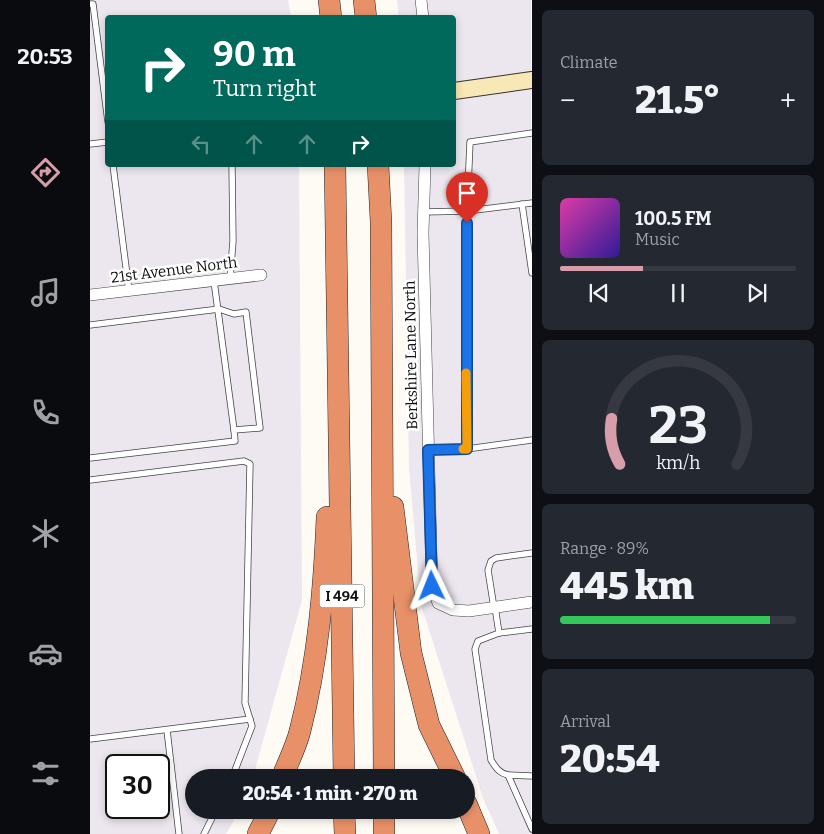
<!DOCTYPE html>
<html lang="en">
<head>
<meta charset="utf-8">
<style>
  body { margin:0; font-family:Bitter,serif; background:#242831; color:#f1f3f6; height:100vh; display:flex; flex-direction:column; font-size:19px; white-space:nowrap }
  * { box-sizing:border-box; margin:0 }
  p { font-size:16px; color:#9ea1a6 }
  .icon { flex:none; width:28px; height:28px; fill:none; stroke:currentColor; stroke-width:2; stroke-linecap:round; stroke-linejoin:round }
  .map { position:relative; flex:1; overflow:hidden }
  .drawer { display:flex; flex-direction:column; gap:10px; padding:10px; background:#0d0f14; width:292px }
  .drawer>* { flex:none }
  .hud { position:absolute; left:15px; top:15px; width:351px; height:152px; border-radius:5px; box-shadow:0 2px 8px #0003; background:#00695c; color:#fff; overflow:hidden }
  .speed { position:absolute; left:15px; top:754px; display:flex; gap:10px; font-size:25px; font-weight:700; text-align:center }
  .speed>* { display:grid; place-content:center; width:65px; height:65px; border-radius:50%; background:#171b24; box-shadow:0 2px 8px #0003; line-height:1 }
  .speed .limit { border:2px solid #111; border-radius:8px; background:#fff; color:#111 }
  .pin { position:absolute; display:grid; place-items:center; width:42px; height:42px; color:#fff; margin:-51px -21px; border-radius:50% 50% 50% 0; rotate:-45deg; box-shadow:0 0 5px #0007 }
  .pin .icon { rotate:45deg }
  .me { position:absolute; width:55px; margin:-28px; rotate:358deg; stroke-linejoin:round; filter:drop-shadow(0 0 4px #0008) }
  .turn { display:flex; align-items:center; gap:18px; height:105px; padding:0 25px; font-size:22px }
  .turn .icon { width:65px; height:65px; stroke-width:2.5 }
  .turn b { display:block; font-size:35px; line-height:42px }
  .lanes { display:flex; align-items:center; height:48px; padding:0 25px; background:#0003; justify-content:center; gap:25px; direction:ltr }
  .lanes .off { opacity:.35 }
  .big { font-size:38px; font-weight:800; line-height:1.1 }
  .drawer .tile { flex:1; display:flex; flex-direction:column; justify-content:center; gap:8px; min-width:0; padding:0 18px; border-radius:8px; background:#242831 }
  .drawer .dial { align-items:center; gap:0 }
  .dial svg { height:130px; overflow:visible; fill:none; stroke:#363941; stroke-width:7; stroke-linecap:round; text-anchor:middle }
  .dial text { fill:#f1f3f6; stroke:none }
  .song { display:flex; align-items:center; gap:15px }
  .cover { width:60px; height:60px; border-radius:8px; background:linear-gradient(135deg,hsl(320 70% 55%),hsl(250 70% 35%)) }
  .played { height:5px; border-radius:2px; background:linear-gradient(90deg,#d79daa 35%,#363941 35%) }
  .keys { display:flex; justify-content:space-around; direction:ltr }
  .heat { display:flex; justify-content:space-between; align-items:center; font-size:28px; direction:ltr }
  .charge { height:8px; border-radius:4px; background:linear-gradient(90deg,#34c759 89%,#363941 0) }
  .trip { position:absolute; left:95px; top:769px; width:290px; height:50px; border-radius:25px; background:#171b24; box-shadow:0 2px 8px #0003; font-weight:800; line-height:50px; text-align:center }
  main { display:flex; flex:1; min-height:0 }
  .menu { display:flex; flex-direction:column; width:90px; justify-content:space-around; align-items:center; background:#090b0e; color:#9ea1a6 }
  .menu .icon { width:35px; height:35px }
  .menu .current { color:#d79daa }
  .menu b { font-size:22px; color:#f1f3f6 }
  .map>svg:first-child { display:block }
  .industrial { fill:#ece6ee; fill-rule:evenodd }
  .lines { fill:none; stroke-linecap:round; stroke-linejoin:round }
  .lane-casing { stroke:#444; stroke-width:7 }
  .street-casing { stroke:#444; stroke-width:12 }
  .secondary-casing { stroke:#333; stroke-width:18 }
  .highway-casing { stroke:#222; stroke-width:22 }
  .lane { stroke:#fff; stroke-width:5.5 }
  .street { stroke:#fff; stroke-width:11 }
  .secondary { stroke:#f8e8b6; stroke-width:16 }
  .highway { stroke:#e89169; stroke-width:21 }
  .route-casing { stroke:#114b97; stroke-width:12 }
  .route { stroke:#1a73e8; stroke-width:9 }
  .slow { stroke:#f59e0b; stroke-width:9 }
  .labels { text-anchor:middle; stroke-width:5; stroke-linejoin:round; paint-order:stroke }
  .shield { fill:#fff; stroke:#585858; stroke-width:1 }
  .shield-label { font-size:14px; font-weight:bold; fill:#111 }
  .street-label { font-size:15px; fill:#111; stroke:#fff }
</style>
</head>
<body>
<main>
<nav class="menu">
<b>20:53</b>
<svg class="icon current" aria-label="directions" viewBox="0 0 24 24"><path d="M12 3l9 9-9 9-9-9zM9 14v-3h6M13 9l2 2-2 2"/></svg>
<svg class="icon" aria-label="music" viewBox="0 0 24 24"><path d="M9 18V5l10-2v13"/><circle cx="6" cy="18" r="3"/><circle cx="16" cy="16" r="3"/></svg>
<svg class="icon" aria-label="phone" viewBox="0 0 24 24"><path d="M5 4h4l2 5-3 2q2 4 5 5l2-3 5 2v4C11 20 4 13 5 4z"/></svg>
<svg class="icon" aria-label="climate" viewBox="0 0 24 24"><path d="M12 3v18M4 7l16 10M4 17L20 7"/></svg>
<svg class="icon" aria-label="car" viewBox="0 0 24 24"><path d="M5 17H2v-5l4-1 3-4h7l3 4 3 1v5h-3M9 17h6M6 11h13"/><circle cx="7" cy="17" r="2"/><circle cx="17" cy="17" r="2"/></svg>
<svg class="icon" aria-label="filters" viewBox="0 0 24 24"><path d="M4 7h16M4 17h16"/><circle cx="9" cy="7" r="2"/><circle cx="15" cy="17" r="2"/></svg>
</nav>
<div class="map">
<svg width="442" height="834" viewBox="0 0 442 834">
  <rect width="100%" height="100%" fill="#fefbf5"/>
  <!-- industrial -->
  <g class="industrial">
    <path d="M0 0H198L201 17 18 18V165H209L212 600 163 777 104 778V810H150L136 834H0ZM26 765H69V808H26Z"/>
    <polygon points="307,0 441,0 441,834 409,834 393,798 331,605 319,468 314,165 364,165 364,18 309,17"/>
  </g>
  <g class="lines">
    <!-- lane casing -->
    <g class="lane-casing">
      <g id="lane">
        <polyline points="0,4 3,4 18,122"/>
        <polyline points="442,133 380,142 377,211 442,203"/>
        <polyline points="0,144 18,142"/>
        <polyline points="23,165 39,291"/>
        <polyline points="432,204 442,273"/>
        <polyline points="334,212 377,211 376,312 377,449 339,450"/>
        <polyline points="140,279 143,241 142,165"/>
        <polyline points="124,281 144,430"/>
        <polyline points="0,325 129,309 144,314 156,312 170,428 144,430 145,441 0,458"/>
        <polyline points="377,449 442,440"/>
        <polyline points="0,480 154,461 160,464 155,703 162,726 142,778"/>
        <polyline points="405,607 409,633"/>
        <polyline points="404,608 398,570 401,561 406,558 442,553"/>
        <path d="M442 629 409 633 388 641 385 649 401 760C406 768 409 773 418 775L442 829"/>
        <polyline points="77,730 89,834"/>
        <polyline points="0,739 160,719"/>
        <polyline points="418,775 442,776"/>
        <polyline points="114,834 126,810"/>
      </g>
    </g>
    <!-- street casing -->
    <g class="street-casing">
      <g id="street">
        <polyline points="331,0 333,18"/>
        <polyline points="335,165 333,233 342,586 348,603 363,610 379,611 442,602"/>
        <polyline points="0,295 171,275"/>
      </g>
    </g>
    <!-- secondary casing -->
    <g class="secondary-casing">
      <polyline id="secondary" points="364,91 442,80"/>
    </g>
    <!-- highway casing -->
    <g class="highway-casing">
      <g id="highway">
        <polyline points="239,0 241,18"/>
        <polyline points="274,0 276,18"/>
        <polyline points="245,165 254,778"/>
        <polyline points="288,165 291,222 294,778"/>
        <polyline points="303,507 321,653 339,725 365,778"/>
        <path d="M192 778C198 762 206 747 210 731 228 661 234 589 237 517"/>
        <polyline points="376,803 389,834"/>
        <polyline points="254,810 255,834"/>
        <polyline points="294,810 294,834"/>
        <polyline points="168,834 180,810"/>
      </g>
    </g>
    <!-- lane -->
    <use href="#lane" class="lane"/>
    <!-- street -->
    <use href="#street" class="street"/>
    <!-- secondary -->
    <use href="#secondary" class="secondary"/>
    <!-- highway -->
    <use href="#highway" class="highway"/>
  </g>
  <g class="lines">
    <!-- route casing -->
    <g class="route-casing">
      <polyline id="route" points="342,586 338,450 377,449 377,223"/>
    </g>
    <!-- route -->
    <use href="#route" class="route"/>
    <!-- slow -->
    <polyline class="slow" points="373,449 377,449 376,373"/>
  </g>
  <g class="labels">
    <!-- shield labels -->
    <rect class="shield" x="229.5" y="584.5" width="45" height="23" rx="4"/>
    <g class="shield-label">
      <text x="252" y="601">I 494</text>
    </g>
    <!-- street labels -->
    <g class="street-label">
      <text transform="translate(84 270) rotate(-7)" y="5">21st Avenue North</text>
      <text transform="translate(321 355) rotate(-91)" y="5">Berkshire Lane North</text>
    </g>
  </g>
</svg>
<div class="speed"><div class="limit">30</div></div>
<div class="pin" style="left:377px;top:223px;background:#d93025"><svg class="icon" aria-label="arrive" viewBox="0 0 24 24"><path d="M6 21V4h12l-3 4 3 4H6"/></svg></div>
<svg class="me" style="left:342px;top:586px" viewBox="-20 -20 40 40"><path d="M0-17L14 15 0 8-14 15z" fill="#1a73e8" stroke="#fff" stroke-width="4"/></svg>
<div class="trip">20:54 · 1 min · 270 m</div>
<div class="hud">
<div class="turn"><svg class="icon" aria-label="right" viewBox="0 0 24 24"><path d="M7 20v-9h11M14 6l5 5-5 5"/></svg><div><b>90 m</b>Turn right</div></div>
<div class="lanes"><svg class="icon off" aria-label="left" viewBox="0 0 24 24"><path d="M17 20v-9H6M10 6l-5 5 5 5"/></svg><svg class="icon off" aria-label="ahead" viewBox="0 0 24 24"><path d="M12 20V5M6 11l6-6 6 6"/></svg><svg class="icon off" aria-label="ahead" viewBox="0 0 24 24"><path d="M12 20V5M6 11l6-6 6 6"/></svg><svg class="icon" aria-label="right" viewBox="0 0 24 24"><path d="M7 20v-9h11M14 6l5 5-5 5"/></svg></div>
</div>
</div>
<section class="drawer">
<div class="tile"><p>Climate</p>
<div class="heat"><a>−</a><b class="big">21.5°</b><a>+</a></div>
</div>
<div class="tile">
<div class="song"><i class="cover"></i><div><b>100.5 FM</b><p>Music</p></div></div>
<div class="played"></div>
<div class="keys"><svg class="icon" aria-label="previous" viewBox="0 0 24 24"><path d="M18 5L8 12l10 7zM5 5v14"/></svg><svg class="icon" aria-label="pause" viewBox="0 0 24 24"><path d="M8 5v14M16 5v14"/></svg><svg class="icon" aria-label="next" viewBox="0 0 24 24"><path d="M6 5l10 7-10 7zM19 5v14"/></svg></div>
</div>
<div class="tile dial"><svg viewBox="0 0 100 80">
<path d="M14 69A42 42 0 1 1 86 69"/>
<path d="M14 69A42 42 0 0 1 9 41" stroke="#d79daa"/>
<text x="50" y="56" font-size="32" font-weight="700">23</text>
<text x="50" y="72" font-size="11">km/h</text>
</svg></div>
<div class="tile"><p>Range · 89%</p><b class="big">445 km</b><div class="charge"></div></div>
<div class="tile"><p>Arrival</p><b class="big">20:54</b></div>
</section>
</main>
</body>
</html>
